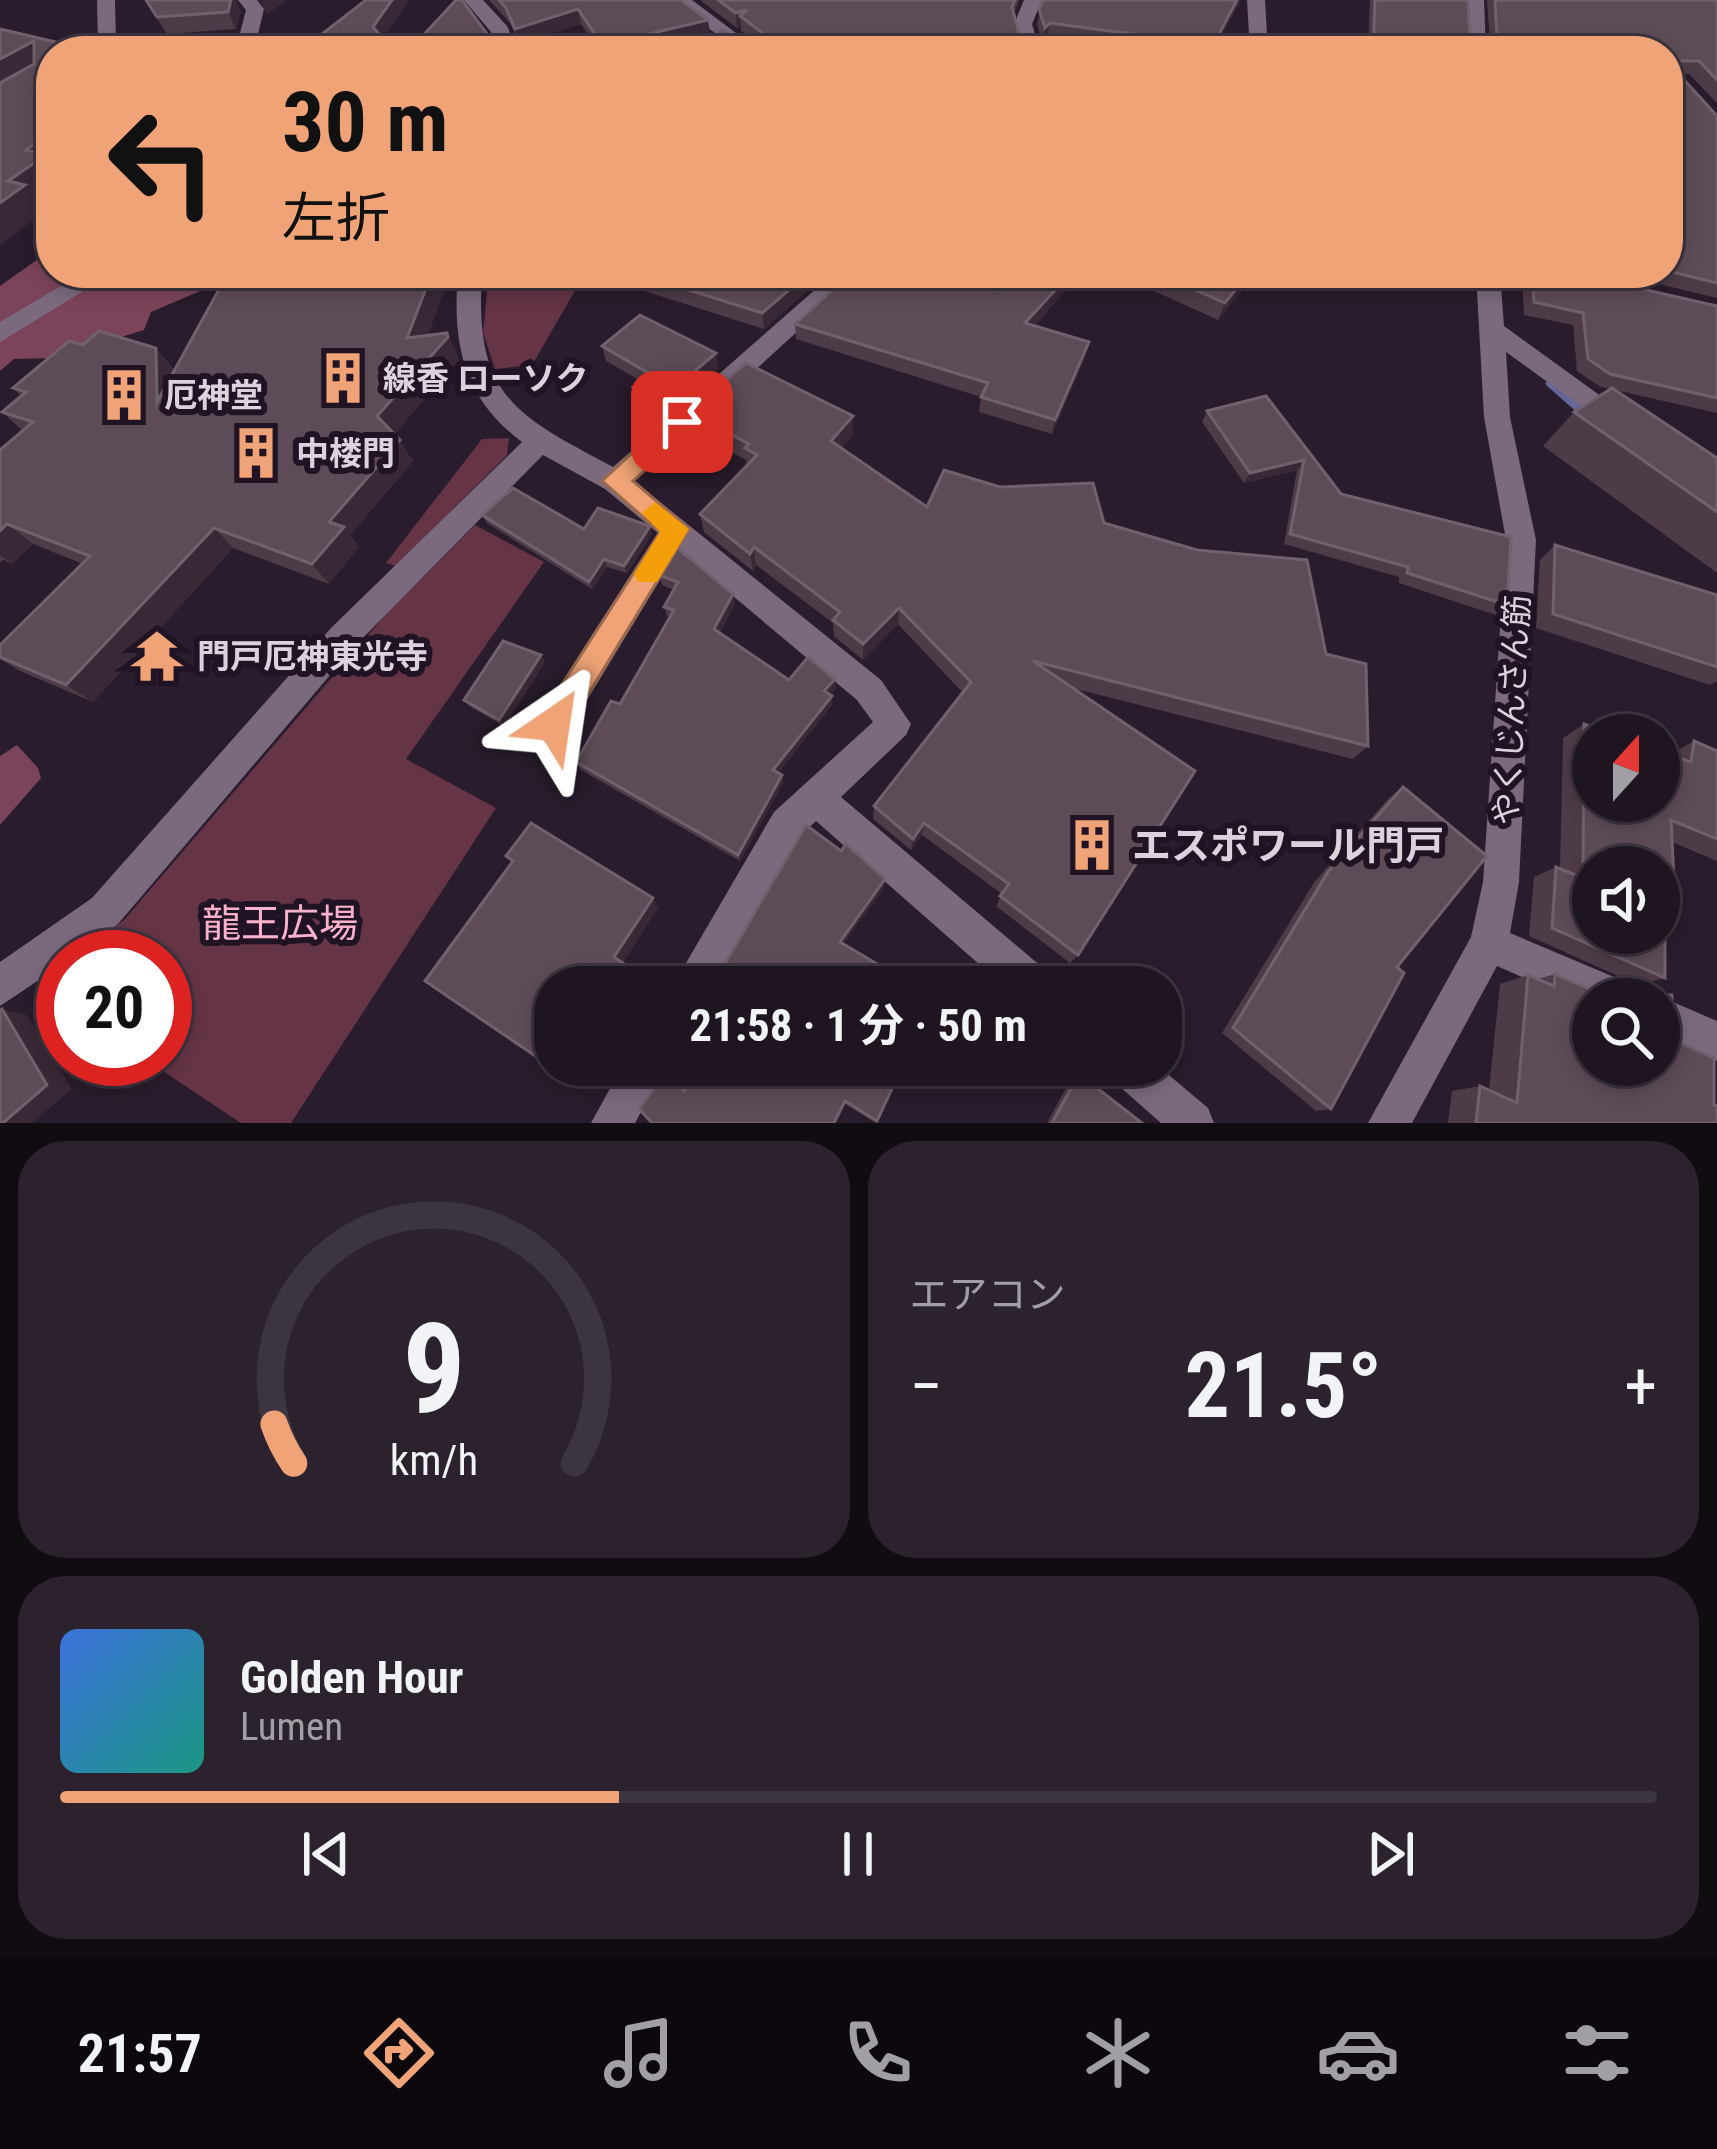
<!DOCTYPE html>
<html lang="ja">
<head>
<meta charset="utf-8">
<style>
  body { margin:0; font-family:"Roboto Condensed","Noto Sans JP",sans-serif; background:#2c222e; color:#f1f3f6; height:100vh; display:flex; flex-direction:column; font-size:45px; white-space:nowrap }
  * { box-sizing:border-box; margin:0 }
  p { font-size:39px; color:#a19fa5 }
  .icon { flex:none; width:66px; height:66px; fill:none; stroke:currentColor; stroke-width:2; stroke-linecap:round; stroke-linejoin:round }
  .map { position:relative; height:1123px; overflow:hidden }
  .details { display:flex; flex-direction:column; gap:18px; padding:18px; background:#110c12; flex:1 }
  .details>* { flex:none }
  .top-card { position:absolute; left:36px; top:36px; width:1647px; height:252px; border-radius:48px; box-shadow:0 6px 18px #0003,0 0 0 3px #3c343f; background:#efa377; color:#111; overflow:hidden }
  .needle { width:78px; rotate:21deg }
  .buttons { position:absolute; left:1572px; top:714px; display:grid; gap:24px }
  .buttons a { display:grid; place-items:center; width:108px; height:108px; border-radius:50%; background:#1f1521; box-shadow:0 6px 18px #0003,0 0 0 3px #3c343f; font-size:60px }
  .speed { position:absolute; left:36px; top:930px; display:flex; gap:24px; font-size:60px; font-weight:700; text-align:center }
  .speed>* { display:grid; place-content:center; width:156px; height:156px; border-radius:50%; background:#1f1521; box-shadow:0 6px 18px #0003,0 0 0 3px #3c343f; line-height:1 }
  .speed .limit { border:18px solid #d22; background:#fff; color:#111 }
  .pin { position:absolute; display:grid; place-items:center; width:102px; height:102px; color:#fff; margin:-51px; border-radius:24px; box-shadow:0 6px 18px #0006 }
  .me { position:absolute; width:132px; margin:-66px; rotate:32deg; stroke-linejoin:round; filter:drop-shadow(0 0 9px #0008) }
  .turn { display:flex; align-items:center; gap:42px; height:252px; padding:0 48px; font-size:54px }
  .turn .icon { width:156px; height:156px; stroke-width:2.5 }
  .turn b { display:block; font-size:84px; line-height:102px }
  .big { font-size:90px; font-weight:700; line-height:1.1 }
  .details .card { flex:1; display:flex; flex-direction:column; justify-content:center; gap:18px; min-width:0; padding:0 42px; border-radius:48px; background:#2c222e }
  .details .dial { align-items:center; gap:0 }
  .dial svg { height:312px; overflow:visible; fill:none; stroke:#3c343f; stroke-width:7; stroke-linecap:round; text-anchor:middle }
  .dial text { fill:#f1f3f6; stroke:none }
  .song { display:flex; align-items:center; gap:36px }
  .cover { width:144px; height:144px; border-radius:18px; background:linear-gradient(135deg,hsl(220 70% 55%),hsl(170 70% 35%)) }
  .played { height:12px; border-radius:6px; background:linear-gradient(90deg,#efa377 35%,#3c343f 35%) }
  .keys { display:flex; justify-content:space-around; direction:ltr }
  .heat { display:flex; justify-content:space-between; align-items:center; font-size:66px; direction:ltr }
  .details .tiles { flex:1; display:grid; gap:18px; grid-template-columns:1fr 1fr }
  .card:last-child { grid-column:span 2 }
  .trip { position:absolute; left:534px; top:966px; width:648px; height:120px; border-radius:48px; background:#1f1521; box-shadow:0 6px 18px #0003,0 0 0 3px #3c343f; font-weight:700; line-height:120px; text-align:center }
  .tabs { display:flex; height:192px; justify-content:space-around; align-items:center; background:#0c080d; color:#a19fa5 }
  .tabs .icon { width:84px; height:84px }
  .tabs .selected { color:#efa377 }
  .tabs b { font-size:54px; color:#f1f3f6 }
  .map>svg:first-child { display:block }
  .green { fill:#653447 }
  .forest { fill:#7c445a }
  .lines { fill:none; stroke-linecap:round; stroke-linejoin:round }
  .stream { fill:#66669a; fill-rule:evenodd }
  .minor { fill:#7b6a7e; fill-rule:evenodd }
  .wall { fill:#4e3b48 }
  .shaded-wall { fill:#392836 }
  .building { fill:#5d4c58; stroke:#71616d; stroke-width:3; fill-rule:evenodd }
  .route { fill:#efa377; stroke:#9b6a4d; stroke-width:3 }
  .slow { fill:#f59e0b }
  .labels { text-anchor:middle; stroke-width:12; stroke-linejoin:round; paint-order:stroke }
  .poi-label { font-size:33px; font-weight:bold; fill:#dbd2dd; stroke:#201323; text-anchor:start }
  .street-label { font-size:33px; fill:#dbd2dd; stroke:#201323 }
  .near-poi-label { font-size:39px; font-weight:bold; fill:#dbd2dd; stroke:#201323; text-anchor:start }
  .near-park-label { font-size:39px; fill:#fab2cc; stroke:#201323 }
</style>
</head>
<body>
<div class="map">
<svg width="1717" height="1123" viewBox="0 0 1717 1123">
  <rect width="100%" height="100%" fill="#291c2c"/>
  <!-- green -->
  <g class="green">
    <polygon points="489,273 590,273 580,282 532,365 495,369 483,333"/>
    <polygon points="509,438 507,455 396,566 386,563 482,439"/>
    <polygon points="475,525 544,562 406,759 496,808 291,1123 241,1123 145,1059 165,1059 165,957 74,957 124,920 388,612"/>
  </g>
  <!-- forest -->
  <g class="forest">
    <polygon points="51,250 51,273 228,273 219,283 151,312 144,330 53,358 14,359 0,371 0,286"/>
    <polygon points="17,745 38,768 41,778 0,825 0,756"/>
  </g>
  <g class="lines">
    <!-- stream -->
    <polygon class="stream" points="1552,378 1598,414 1600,418 1598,422 1588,422 1547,386 1545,383"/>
    <!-- minor -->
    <g class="minor">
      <polygon points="97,0 115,0 116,43 111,51 92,51 98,43"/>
      <polygon points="238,0 257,0 264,9 254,51 236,51 237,45 123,51 121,47 130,41 240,33 246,10"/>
      <polygon points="464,0 483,0 507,26 518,51 500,51 491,32"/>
      <polygon points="671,0 692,0 760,51 739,51"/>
      <polygon points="1024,0 1042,0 1032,24 1040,51 1022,51 1014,24"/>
      <polygon points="1247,0 1265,0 1268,51 1250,51"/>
      <polygon points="1466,0 1484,0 1486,51 1468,51"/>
      <polygon points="83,273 113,273 0,342 0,322"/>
      <path d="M458 273H482C474 395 513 414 613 467L834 273H861L634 481 881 680 911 724 906 735 841 797 1049 973 1055 987H1005L816 821 800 836 714 987H672L774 812 873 722 857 700 678 550 566 735 554 740 542 735 537 724 542 713 658 533 605 489 543 455 354 647 118 924 73 957H63V964L0 1006V962L92 898 332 627 522 442C463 398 452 343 458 273Z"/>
      <polygon points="1476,273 1500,273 1504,326 1638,423 1624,433 1614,430 1506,352 1510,417 1536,540 1519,882 1510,933 1633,985 1639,999 1593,999 1593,1008 1497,966 1412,1123 1368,1123 1471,937 1483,882 1506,540 1484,417"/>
      <polygon points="1659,996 1717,1021 1717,1061 1659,1036 1659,999 1652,999"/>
      <polygon points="623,1065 666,1065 635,1123 591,1123"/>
      <polygon points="1105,1065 1157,1065 1208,1108 1214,1123 1161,1123 1111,1079"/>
    </g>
  </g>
  <!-- wall -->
  <g class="wall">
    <polygon points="145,0 241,11 236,29 167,34"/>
    <polygon points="489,0 681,0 710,35 644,51 599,51 581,24 520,44 510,23"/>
    <polygon points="700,0 1019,0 1014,13 1020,37 1033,40 1032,51 696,51 737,40 752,39 741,31 741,27 737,28"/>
    <polygon points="1043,0 1241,0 1213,51 1130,51 1131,49 1047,38 1042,43 1037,24"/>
    <polygon points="1370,0 1468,0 1470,39 1475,43 1490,43 1487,0 1717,0 1717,103 1689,74 1678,74 1717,116 1717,298 1613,273 1668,273 1668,51 1368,51"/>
    <polygon points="827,273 764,329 638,289 634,274"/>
    <polygon points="973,273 1075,273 1073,282 1034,326 1085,357 1052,434 979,412 981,397 796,339 795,324 979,289 1000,289"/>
    <polygon points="1136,273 1253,273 1250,280 1218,320 1134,282"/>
    <polygon points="1522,273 1572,273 1717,306 1717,413 1615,390 1717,458 1717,573 1543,446 1574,412 1610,389 1599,386 1577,371 1573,325 1524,315"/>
    <polygon points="447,333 459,360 394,434 413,461 350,535 359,547 329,584 233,548 93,702 20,671 0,659 0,645 83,564 33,544 12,564 3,560 0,563 0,450 23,431 2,412 21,396 13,388 174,370"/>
    <polygon points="602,346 719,368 664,416 637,402 633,387 641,381 606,361"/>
    <polygon points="1266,396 1341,494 1507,605 1496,615 1399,583 1399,577 1284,544 1297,470 1244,483 1202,422 1207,411"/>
    <polygon points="690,413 853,416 853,435 841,448 927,507 1104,523 1326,654 1368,746 1353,759 1072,688 1078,955 1070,963 996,906 1002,894 922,835 911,850 873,819 874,806 963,693 898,624 863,660 834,636 833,623 756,565 753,571 704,532 700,514 747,465 746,460 694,432"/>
    <polygon points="482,515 584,529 650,526 652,534 627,573 607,567 592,589 487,523"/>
    <polygon points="1555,545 1717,595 1717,681 1710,685 1536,628 1540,560"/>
    <polygon points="659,575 735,604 720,633 789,680 836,688 829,694 832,696 832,705 778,773 782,775 783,783 740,861 581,770 576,762 620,704 670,617 667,616 664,607 674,590 662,585"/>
    <polygon points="541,655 545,662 504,726 469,706 464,700"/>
    <polygon points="1584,724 1670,754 1694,741 1717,751 1717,861 1672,842 1675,898 1665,902 1665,978 1638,985 1529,936 1534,877 1556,867 1560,868 1563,738"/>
    <polygon points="1403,787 1397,967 1331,1109 1316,1111 1222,1033 1315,881 1389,798"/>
    <polygon points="1555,974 1612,999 1593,999 1593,1065 1659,1065 1659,999 1615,999 1630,995 1672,995 1672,1039 1714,1058 1714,1105 1717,1106 1717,1123 1448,1123 1452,1091 1480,1086 1489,1090 1500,984 1528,975 1538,979"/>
    <polygon points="903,1065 876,1123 845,1104 652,1123 672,1075 685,1090"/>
    <polygon points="1079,1074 1142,1123 1047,1123 1072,1077"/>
  </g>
  <!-- shaded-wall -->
  <g class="shaded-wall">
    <polygon points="231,0 236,0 241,11 236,29 228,12"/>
    <polygon points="260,0 288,0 267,14"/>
    <polygon points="392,0 409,0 380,43 373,27"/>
    <polygon points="1237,0 1241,0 1213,51 1210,51"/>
    <polygon points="578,9 581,24 520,44 515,29"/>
    <polygon points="747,10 740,16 741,27 737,28 736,13"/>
    <polygon points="708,20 710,35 644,51 603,51 602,45"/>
    <polygon points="1050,23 1047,38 1042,43 1045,28"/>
    <polygon points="34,41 51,65 0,95 0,59"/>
    <polygon points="51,133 51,192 38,201 46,211 0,245 0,203 8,181 26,150"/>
    <polygon points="432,273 451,273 419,360 407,338"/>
    <polygon points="809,273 827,273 764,329 762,313"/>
    <polygon points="1071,273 1075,273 1073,282 1022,339 1025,323"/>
    <polygon points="1249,273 1253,273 1250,280 1218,320 1225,303"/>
    <polygon points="447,333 459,360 391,438 377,416"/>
    <polygon points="1089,342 1085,357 1052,434 1055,420"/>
    <polygon points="156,348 175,370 157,402"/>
    <polygon points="716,353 719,368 664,416 660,401"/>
    <polygon points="853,416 853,435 831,460 831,441"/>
    <polygon points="400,440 413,461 350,535 359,547 329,584 312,564 329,522"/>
    <polygon points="1304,460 1297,470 1244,483 1250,473"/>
    <polygon points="7,524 33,544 12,564 0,555 0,531"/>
    <polygon points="650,526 652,534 627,573 624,566"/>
    <polygon points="214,528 233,548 93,702 66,685"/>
    <polygon points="754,547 756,565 753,571 750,554"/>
    <polygon points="604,559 607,567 592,589 589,582"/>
    <polygon points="733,594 735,604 717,639 714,629"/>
    <polygon points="899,608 898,624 863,660 863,644"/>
    <polygon points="541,655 545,662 504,726 499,720"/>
    <polygon points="835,679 836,688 824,700 824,691"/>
    <polygon points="832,696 832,705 774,778 773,770"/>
    <polygon points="782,775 783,783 740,861 738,855"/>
    <polygon points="924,823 922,835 911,850 913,839"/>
    <polygon points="885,879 885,887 840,949 840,942"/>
    <polygon points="653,898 659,907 622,964 614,957"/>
    <polygon points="623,963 630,969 619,987 608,987"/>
    <polygon points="2,1009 27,1015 72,1089 32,1123 3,1123"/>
    <polygon points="559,1065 570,1065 565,1074 556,1070"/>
  </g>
  <!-- building -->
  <g class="building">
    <polygon points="146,0 231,0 228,12 157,17"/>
    <polygon points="366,0 392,0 373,27 393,51 360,51 360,46 356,51 300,51"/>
    <polygon points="456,0 462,0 496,46 486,51 431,51 417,42"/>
    <polygon points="499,0 681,0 708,20 602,45 578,9 515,29 506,8"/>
    <polygon points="718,0 1015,0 1012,7 1020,37 1033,40 1023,51 696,51 722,30 737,40 762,39 761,32 740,16 747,10 736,13"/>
    <polygon points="1043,0 1237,0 1210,51 1130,51 1140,35 1050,23 1045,28 1039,9"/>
    <polygon points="1375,0 1468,0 1470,39 1475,43 1493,43 1497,38 1495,0 1717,0 1717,80 1699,61 1678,61 1677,72 1717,116 1717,283 1668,271 1668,51 1373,51"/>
    <polygon points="0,29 94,51 51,51 51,122 48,124 51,125 51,133 26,150 46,155 8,181 25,185 0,203 0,83 34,64 34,41 0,59"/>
    <polygon points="228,273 432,273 407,338 447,333 448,337 377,416 400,440 329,522 344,527 312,564 214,528 66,685 0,657 0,645 90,556 7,524 0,531 0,450 33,422 2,412 26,392 13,388 69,341 83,345 99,331 156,348 157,402"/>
    <polygon points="635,273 809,273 762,313"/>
    <polygon points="851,273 951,273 979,289 999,290 1005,276 1000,273 1071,273 1025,323 1089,342 1055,420 981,397 988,383 795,324"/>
    <polygon points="1157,273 1249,273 1225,303"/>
    <polygon points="1532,273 1572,273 1717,306 1717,398 1610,374 1588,359 1583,313 1534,302"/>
    <polygon points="640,315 716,353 660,401 633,387 650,374 602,346"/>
    <polygon points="746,363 853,416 831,441 927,507 944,470 1000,487 1093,483 1104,523 1197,550 1307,560 1326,654 1366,664 1368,746 1033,661 1195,771 1078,955 1000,896 1009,884 924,823 913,839 874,806 971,682 899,608 863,644 833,620 840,612 754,547 750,554 700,514 757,455 745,448 749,444 690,413"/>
    <polygon points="1612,388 1717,458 1717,512 1574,412"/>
    <polygon points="1266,396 1341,494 1511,537 1507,605 1407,573 1408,567 1290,534 1304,460 1250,473 1207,411"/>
    <polygon points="513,488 584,529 598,508 650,526 624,566 604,559 589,582 482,515"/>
    <polygon points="1555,545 1717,595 1717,667 1553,614"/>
    <polygon points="676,547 733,594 714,629 789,680 808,657 835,679 824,691 832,696 773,770 782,775 738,855 576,762 611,701 620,704 674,610 664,607 678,582 659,575"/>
    <polygon points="503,641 541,655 499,720 464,700"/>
    <path d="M1584 724 1615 735H1593V801H1659V751L1691 762 1694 741 1717 751V839L1671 820 1675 898 1665 895V978L1552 928 1556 867 1583 878ZM1593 867H1659V933H1593Z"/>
    <polygon points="1403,787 1487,856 1397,967 1404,973 1331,1109 1233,1028 1328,872"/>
    <polygon points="531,823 653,898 614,957 623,963 608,987 555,987 555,1065 559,1065 556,1070 425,981 513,861 506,856"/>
    <polygon points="806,825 841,851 846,844 885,879 840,942 916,987 721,987 714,982"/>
    <polygon points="1555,974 1612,999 1593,999 1593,1065 1659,1065 1659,999 1628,999 1630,995 1672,995 1672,1039 1714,1058 1714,1105 1717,1106 1717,1123 1476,1123 1480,1086 1517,1103 1528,975 1554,986"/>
    <polygon points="2,1009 47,1085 3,1123 0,1123 0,1011"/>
    <polygon points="699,1065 903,1065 877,1121 845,1101 834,1123 652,1123 639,1109 666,1072 684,1091"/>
    <polygon points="1079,1074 1142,1123 1052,1123"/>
  </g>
  <!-- route -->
  <polygon class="route" points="682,413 691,415 691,428 633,481 689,529 564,734 554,738 543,734 538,724 543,714 660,532 602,481 673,415"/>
  <!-- slow -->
  <polygon class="slow" points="655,502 689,529 657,582 638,582 634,574 660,532 642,513"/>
  <!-- icons -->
  <defs>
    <g id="building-bare" transform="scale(4.14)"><path d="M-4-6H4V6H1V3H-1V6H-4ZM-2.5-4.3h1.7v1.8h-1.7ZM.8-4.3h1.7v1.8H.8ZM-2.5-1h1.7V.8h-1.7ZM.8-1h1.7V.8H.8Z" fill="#efa377" stroke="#201323" stroke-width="2.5" paint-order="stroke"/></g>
    <g id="temple-bare" transform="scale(4.14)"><path d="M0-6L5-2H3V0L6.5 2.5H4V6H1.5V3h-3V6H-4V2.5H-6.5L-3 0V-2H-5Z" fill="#efa377" stroke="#201323" stroke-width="2.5" paint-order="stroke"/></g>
  </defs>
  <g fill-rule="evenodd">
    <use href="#building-bare" x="343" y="378"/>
    <use href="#building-bare" x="124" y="395"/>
    <use href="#building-bare" x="256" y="453"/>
    <use href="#temple-bare" x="157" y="656"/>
    <use href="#building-bare" x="1092" y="845"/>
  </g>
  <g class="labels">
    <!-- poi labels -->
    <g class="poi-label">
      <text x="383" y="390">線香 ローソク</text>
      <text x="164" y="407">厄神堂</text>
      <text x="296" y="465">中楼門</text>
      <text x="197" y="668">門戸厄神東光寺</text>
    </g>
    <!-- street labels -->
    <g class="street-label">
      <text transform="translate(1511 710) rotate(-87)" y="12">やくじんさん筋</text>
    </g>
    <!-- near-poi labels -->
    <g class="near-poi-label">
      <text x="1132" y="859">エスポワール門戸</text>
    </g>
    <!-- near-park labels -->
    <g class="near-park-label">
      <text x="280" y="937">龍王広場</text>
    </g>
  </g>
</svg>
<div class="buttons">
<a><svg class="needle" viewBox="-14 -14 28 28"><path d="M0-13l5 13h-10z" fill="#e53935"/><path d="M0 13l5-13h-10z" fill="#a19fa5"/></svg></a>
<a><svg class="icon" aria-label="sound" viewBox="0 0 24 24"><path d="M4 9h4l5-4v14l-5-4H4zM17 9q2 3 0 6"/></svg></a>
<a><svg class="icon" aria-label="search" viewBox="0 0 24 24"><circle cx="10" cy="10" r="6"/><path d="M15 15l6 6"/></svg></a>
</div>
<div class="speed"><div class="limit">20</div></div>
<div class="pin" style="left:682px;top:422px;background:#d93025"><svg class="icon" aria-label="arrive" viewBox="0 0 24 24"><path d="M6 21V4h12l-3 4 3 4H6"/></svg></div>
<svg class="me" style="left:554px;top:724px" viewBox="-20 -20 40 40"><path d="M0-17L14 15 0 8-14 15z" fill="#efa377" stroke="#fff" stroke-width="4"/></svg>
<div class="trip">21:58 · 1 分 · 50 m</div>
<div class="top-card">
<div class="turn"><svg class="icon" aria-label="left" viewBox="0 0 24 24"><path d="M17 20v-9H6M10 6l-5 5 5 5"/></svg><div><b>30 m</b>左折</div></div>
</div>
</div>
<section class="details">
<div class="tiles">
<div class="card dial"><svg viewBox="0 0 100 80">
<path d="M14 69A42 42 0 1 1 86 69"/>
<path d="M14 69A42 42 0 0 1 9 59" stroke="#efa377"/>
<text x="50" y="56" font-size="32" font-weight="700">9</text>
<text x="50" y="72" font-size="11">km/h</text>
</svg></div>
<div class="card"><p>エアコン</p>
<div class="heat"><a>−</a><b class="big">21.5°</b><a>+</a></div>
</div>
<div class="card">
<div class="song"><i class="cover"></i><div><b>Golden Hour</b><p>Lumen</p></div></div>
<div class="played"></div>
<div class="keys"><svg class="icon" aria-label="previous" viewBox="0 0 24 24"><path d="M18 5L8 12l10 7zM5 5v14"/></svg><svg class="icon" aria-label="pause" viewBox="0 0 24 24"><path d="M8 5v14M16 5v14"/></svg><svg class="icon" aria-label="next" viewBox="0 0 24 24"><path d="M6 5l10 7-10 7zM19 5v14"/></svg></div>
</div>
</div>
</section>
<nav class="tabs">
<b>21:57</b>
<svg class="icon selected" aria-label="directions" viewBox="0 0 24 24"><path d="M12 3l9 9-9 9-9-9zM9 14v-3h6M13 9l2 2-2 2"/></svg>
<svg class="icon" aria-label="music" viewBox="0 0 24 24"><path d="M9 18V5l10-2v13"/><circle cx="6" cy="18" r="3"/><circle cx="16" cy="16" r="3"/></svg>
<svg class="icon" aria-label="phone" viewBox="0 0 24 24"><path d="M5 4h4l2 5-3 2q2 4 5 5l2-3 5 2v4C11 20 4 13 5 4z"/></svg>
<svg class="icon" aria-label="climate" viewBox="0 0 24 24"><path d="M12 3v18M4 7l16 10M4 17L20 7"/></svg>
<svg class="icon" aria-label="car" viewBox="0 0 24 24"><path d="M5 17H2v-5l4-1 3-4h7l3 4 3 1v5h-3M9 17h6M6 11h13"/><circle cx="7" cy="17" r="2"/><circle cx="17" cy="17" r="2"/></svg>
<svg class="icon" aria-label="filters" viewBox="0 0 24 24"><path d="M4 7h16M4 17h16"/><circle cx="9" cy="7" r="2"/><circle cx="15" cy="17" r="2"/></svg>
</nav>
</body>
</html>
